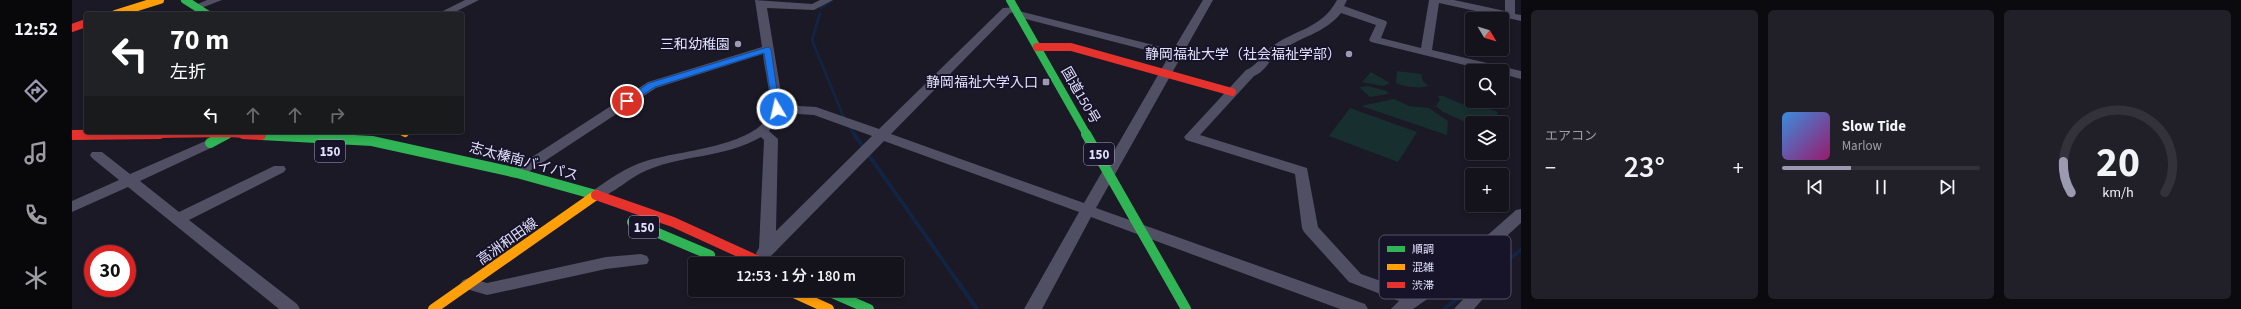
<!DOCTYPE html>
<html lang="ja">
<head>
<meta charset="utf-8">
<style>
  body { margin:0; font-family:"Source Sans 3","Noto Sans JP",sans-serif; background:#212029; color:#f1f3f6; height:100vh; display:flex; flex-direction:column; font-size:15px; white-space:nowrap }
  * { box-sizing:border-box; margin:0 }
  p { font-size:13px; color:#9d9ea3 }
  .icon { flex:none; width:22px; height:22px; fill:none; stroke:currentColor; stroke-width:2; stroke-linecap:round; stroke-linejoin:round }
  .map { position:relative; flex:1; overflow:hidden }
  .panel { display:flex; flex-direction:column; gap:10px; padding:10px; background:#0b0a0f; width:720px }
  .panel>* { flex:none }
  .guide { position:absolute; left:12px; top:12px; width:380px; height:122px; border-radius:4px; box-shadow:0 2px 6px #0003,0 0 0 1px #33323b; background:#202124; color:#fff; overflow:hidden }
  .needle { width:26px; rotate:128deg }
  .buttons { position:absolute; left:1393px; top:12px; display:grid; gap:8px }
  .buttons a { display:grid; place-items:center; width:44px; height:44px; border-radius:4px; background:#14131c; box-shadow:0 2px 6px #0003,0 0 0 1px #33323b; font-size:20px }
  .speed { position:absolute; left:12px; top:245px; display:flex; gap:8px; font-size:20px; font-weight:700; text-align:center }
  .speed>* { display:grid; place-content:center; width:52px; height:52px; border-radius:50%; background:#14131c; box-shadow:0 2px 6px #0003,0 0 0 1px #33323b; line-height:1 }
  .speed .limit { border:6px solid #d22; background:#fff; color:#111 }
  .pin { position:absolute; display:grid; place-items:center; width:34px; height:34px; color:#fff; margin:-17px; border:2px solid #fff; border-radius:50%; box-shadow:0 1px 4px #0007 }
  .me { position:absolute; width:44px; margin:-22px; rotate:351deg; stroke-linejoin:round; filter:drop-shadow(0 0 3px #0008) }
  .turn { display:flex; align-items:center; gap:14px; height:84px; padding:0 20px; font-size:18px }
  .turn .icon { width:52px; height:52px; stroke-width:2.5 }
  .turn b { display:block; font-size:28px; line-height:34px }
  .lanes { display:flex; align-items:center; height:38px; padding:0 20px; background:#0003; justify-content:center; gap:20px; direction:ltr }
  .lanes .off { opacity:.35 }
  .big { font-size:30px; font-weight:600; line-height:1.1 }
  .panel .card { flex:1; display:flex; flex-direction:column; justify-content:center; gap:6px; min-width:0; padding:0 14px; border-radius:6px; background:#212029 }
  .panel .dial { align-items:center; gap:0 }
  .dial svg { height:104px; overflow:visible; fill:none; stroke:#33323b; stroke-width:7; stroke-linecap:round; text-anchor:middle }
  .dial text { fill:#f1f3f6; stroke:none }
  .song { display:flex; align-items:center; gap:12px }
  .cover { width:48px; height:48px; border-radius:6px; background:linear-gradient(135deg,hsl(210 70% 55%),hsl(320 70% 35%)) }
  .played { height:4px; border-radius:2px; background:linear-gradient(90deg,#9c9ab1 35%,#33323b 35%) }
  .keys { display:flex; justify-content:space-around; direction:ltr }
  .heat { display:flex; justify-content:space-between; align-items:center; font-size:22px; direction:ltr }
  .panel .tiles { flex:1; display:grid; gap:10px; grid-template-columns:repeat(3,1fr) }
  .trip { position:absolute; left:616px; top:257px; width:216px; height:40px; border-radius:4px; background:#14131c; box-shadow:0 2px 6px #0003,0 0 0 1px #33323b; font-weight:600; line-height:40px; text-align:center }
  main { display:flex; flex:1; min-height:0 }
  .tabs { display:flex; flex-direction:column; width:72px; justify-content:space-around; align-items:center; background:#08080b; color:#9d9ea3 }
  .tabs .icon { width:28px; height:28px }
  .tabs .current { color:#9c9ab1 }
  .tabs b { font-size:18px; color:#f1f3f6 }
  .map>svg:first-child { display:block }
  .green { fill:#172f2f }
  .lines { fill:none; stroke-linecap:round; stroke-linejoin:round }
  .stream-far1 { stroke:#122442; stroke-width:3 }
  .stream { stroke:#122442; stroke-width:4 }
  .street { fill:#504f64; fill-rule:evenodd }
  .fast-far1 { stroke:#30b455; stroke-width:8 }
  .fast { stroke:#30b455; stroke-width:10 }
  .slow-far1 { stroke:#ff9f0a; stroke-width:8 }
  .slow { stroke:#ff9f0a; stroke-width:10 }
  .jam-far1 { stroke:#e5322d; stroke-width:8 }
  .jam { stroke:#e5322d; stroke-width:10 }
  .route { fill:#1a73e8; stroke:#114b97 }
  .poi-dot { fill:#9c9ab1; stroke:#17142a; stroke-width:1.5 }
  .labels { text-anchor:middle; stroke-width:4; stroke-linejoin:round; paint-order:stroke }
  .shield { fill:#17142a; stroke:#a5a3bd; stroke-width:1 }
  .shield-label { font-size:13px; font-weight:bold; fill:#e2e0fc }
  .poi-label { font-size:14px; fill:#e2e0fc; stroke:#17142a; text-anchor:end }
  .street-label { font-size:14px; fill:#e2e0fc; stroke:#17142a }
  .key { fill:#17142a; stroke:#545169; stroke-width:1 }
  .key-label { font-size:11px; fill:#e2e0fc }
</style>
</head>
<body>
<main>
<nav class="tabs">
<b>12:52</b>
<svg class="icon current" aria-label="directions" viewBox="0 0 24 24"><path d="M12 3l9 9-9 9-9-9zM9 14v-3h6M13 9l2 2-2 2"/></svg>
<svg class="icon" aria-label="music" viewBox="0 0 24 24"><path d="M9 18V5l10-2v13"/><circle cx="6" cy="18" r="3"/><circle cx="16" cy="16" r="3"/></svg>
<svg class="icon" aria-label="phone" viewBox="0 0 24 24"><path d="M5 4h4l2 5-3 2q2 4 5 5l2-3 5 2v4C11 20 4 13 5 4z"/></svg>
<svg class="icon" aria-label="climate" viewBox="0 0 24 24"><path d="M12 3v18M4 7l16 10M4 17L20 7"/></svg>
</nav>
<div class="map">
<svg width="1449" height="309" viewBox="0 0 1449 309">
  <rect width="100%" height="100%" fill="#1a1925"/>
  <!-- green -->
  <g class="green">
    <path d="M1325 71 1349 74 1351 81 1356 86C1348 89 1332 87 1324 83Z"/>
    <polygon points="1299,72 1318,83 1311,86 1290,82"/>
    <polygon points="1296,86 1315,91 1316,94 1298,97 1287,87"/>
    <polygon points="1366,96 1371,96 1402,109 1417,109 1426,112 1421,123 1400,123 1400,125 1371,112 1364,106 1368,100"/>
    <polygon points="1322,99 1337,106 1357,108 1376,121 1375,135 1289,106"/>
    <polygon points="1278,108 1345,132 1326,162 1257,136"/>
  </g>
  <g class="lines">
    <!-- stream-far1 -->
    <g class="stream-far1">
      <polyline points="749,8 760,0"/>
      <polyline points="748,13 740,40 772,118 783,135"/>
    </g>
    <!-- stream -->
    <g class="stream">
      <polyline points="782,134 905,309"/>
      <polyline points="1416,275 1449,250"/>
      <polyline points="1372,309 1410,280"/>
    </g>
    <!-- street -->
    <g class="street">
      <polygon points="135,0 150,0 124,10 119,7"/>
      <polygon points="393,0 407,0 379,14 365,14"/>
      <path d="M683 0 740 4 748 0H761L742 10 695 8 711 105 744 107 807 129 931 8 947 7V11L1101 50 1131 0H1141L1024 208 1293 304 1296 309H1268L1019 217 970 309H952L1007 212 812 141 698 257 692 259 686 257 684 253 687 248 692 140 689 137C652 159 607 154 569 173 556 179 532 202 519 198L517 195 519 192C536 180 554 167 574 161 603 151 693 146 698 109 700 98 692 67 691 54L584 88 450 176H440L438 173 440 170 576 82 690 47ZM942 12V16L1097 56 1012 203 819 134 938 13ZM709 113 742 115 800 136 704 231 706 139 697 131Z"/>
      <path d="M1265 0H1275L1272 6 1314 21 1315 23 1309 38 1349 48 1357 0H1382L1433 11V0H1443V14L1449 15V21L1367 3 1360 50 1449 71V79L1430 74V71H1417L1299 42 1297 40 1304 25 1269 13C1253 34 1226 37 1206 53 1197 60 1194 71 1182 76L1128 135 1235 168 1246 227 1289 274 1340 292 1384 263 1444 210 1449 209V223L1396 271 1341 309H1319L1327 301 1277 282 1232 232 1230 228 1223 174 1114 140 1112 137 1174 70C1185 66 1189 55 1198 48 1222 29 1249 30 1265 0Z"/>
      <polygon points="138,139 143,140 145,143 143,146 68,181 107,212 202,166 212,166 214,169 212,172 117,220 225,304 228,309 207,309 56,187 0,212 0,201 47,180 20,158 18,155 20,152 30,152 58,174"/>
      <polygon points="569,254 575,256 577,260 575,264 534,269 415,295 391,288 388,284 391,280 397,278 415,283 534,257"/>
      <polygon points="1421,272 1427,274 1429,278 1402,309 1382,309 1415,274"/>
    </g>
    <!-- fast-far1 -->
    <g class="fast-far1">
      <polyline points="113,0 135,14"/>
      <polyline points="938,0 1015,135"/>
      <polyline points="154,135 159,132"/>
    </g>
    <!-- fast -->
    <g class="fast">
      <polyline points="1014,134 1114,309"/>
      <polyline points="189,135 300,141 445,173 524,195"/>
      <polyline points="138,143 155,134"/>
      <polyline points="560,222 638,255"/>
      <polyline points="753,290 797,309"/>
    </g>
    <!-- slow-far1 -->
    <g class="slow-far1">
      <polyline points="43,14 88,0"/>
      <polyline points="331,132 333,133"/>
    </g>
    <!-- slow -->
    <g class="slow">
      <polyline points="715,290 757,309"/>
      <polyline points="361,309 524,195"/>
    </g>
    <!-- jam-far1 -->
    <g class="jam-far1">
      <polyline points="0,28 14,23"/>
      <polyline points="965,47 999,47 1160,92"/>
      <polyline points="10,135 157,133 187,135"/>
    </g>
    <!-- jam -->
    <g class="jam">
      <polyline points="171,134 189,135"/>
      <polyline points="0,135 88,134"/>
      <polyline points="524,195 601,222 693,264"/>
    </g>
  </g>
  <!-- route -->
  <polygon class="route" points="696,47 699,49 708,111 701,109 692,53 583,87 558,103 551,101 577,83"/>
  <!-- markers -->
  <g class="poi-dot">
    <circle cx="666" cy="44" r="4"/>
    <circle cx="1277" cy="54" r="4"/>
    <rect x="970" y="78" width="8" height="8" rx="2"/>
  </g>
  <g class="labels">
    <!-- shield labels -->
    <g class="shield">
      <rect x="243" y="140" width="30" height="22" rx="3"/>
      <rect x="1012" y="143" width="30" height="22" rx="3"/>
      <rect x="557" y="216" width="30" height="22" rx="3"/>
    </g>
    <g class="shield-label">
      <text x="258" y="156">150</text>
      <text x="1027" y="159">150</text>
      <text x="572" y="232">150</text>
    </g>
    <!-- poi labels -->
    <g class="poi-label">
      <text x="658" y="49">三和幼稚園</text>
      <text x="1269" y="59">静岡福祉大学（社会福祉学部）</text>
      <text x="966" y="87">静岡福祉大学入口</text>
    </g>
    <!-- street labels -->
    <g class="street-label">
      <text transform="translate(1009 95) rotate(60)" y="5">国道150号</text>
      <text transform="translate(452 161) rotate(15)" y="5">志太榛南バイパス</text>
      <text transform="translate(435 241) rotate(-35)" y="5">高洲和田線</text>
    </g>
  </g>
  <!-- legend -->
  <rect x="1307" y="235" width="132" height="64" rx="6" class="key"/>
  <rect x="1315" y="246" width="18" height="6" fill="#30b455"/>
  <rect x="1315" y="264" width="18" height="6" fill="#ff9f0a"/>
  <rect x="1315" y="282" width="18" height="6" fill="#e5322d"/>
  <g class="key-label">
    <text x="1340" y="253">順調</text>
    <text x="1340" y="271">混雑</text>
    <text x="1340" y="289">渋滞</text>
  </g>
</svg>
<div class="buttons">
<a><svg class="needle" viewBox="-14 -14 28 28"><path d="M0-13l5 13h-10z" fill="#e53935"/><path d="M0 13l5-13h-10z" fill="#9d9ea3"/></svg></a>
<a><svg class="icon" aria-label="search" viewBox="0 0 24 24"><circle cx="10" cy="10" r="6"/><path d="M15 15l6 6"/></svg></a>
<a><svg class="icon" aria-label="layers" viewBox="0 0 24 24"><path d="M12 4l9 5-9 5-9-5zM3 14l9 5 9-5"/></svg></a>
<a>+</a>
</div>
<div class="speed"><div class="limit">30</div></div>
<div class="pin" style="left:555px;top:101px;background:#d93025"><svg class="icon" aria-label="arrive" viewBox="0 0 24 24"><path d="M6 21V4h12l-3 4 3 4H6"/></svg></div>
<svg class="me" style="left:705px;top:109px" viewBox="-20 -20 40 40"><circle r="17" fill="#1a73e8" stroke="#fff" stroke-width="3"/><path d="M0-11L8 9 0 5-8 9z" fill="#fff"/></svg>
<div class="trip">12:53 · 1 分 · 180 m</div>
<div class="guide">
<div class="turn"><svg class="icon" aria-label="left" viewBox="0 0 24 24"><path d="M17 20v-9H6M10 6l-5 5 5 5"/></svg><div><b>70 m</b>左折</div></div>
<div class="lanes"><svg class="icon" aria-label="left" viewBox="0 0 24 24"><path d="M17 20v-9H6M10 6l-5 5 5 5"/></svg><svg class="icon off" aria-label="ahead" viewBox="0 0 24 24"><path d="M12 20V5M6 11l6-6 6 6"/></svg><svg class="icon off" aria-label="ahead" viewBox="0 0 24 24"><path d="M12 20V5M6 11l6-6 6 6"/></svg><svg class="icon off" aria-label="right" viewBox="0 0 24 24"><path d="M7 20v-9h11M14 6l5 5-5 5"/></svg></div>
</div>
</div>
<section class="panel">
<div class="tiles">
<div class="card"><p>エアコン</p>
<div class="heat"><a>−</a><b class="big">23°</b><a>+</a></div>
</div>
<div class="card">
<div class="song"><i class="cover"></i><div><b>Slow Tide</b><p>Marlow</p></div></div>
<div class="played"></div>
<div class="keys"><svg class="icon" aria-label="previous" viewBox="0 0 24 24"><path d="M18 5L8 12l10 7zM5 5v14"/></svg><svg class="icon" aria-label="pause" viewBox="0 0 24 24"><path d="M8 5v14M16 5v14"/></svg><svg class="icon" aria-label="next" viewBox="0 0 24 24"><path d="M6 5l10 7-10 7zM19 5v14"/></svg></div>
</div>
<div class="card dial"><svg viewBox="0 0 100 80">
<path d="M14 69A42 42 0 1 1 86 69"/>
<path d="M14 69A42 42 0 0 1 8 45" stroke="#9c9ab1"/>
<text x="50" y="56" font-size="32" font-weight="700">20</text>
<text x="50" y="72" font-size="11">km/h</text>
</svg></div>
</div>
</section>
</main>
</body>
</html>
